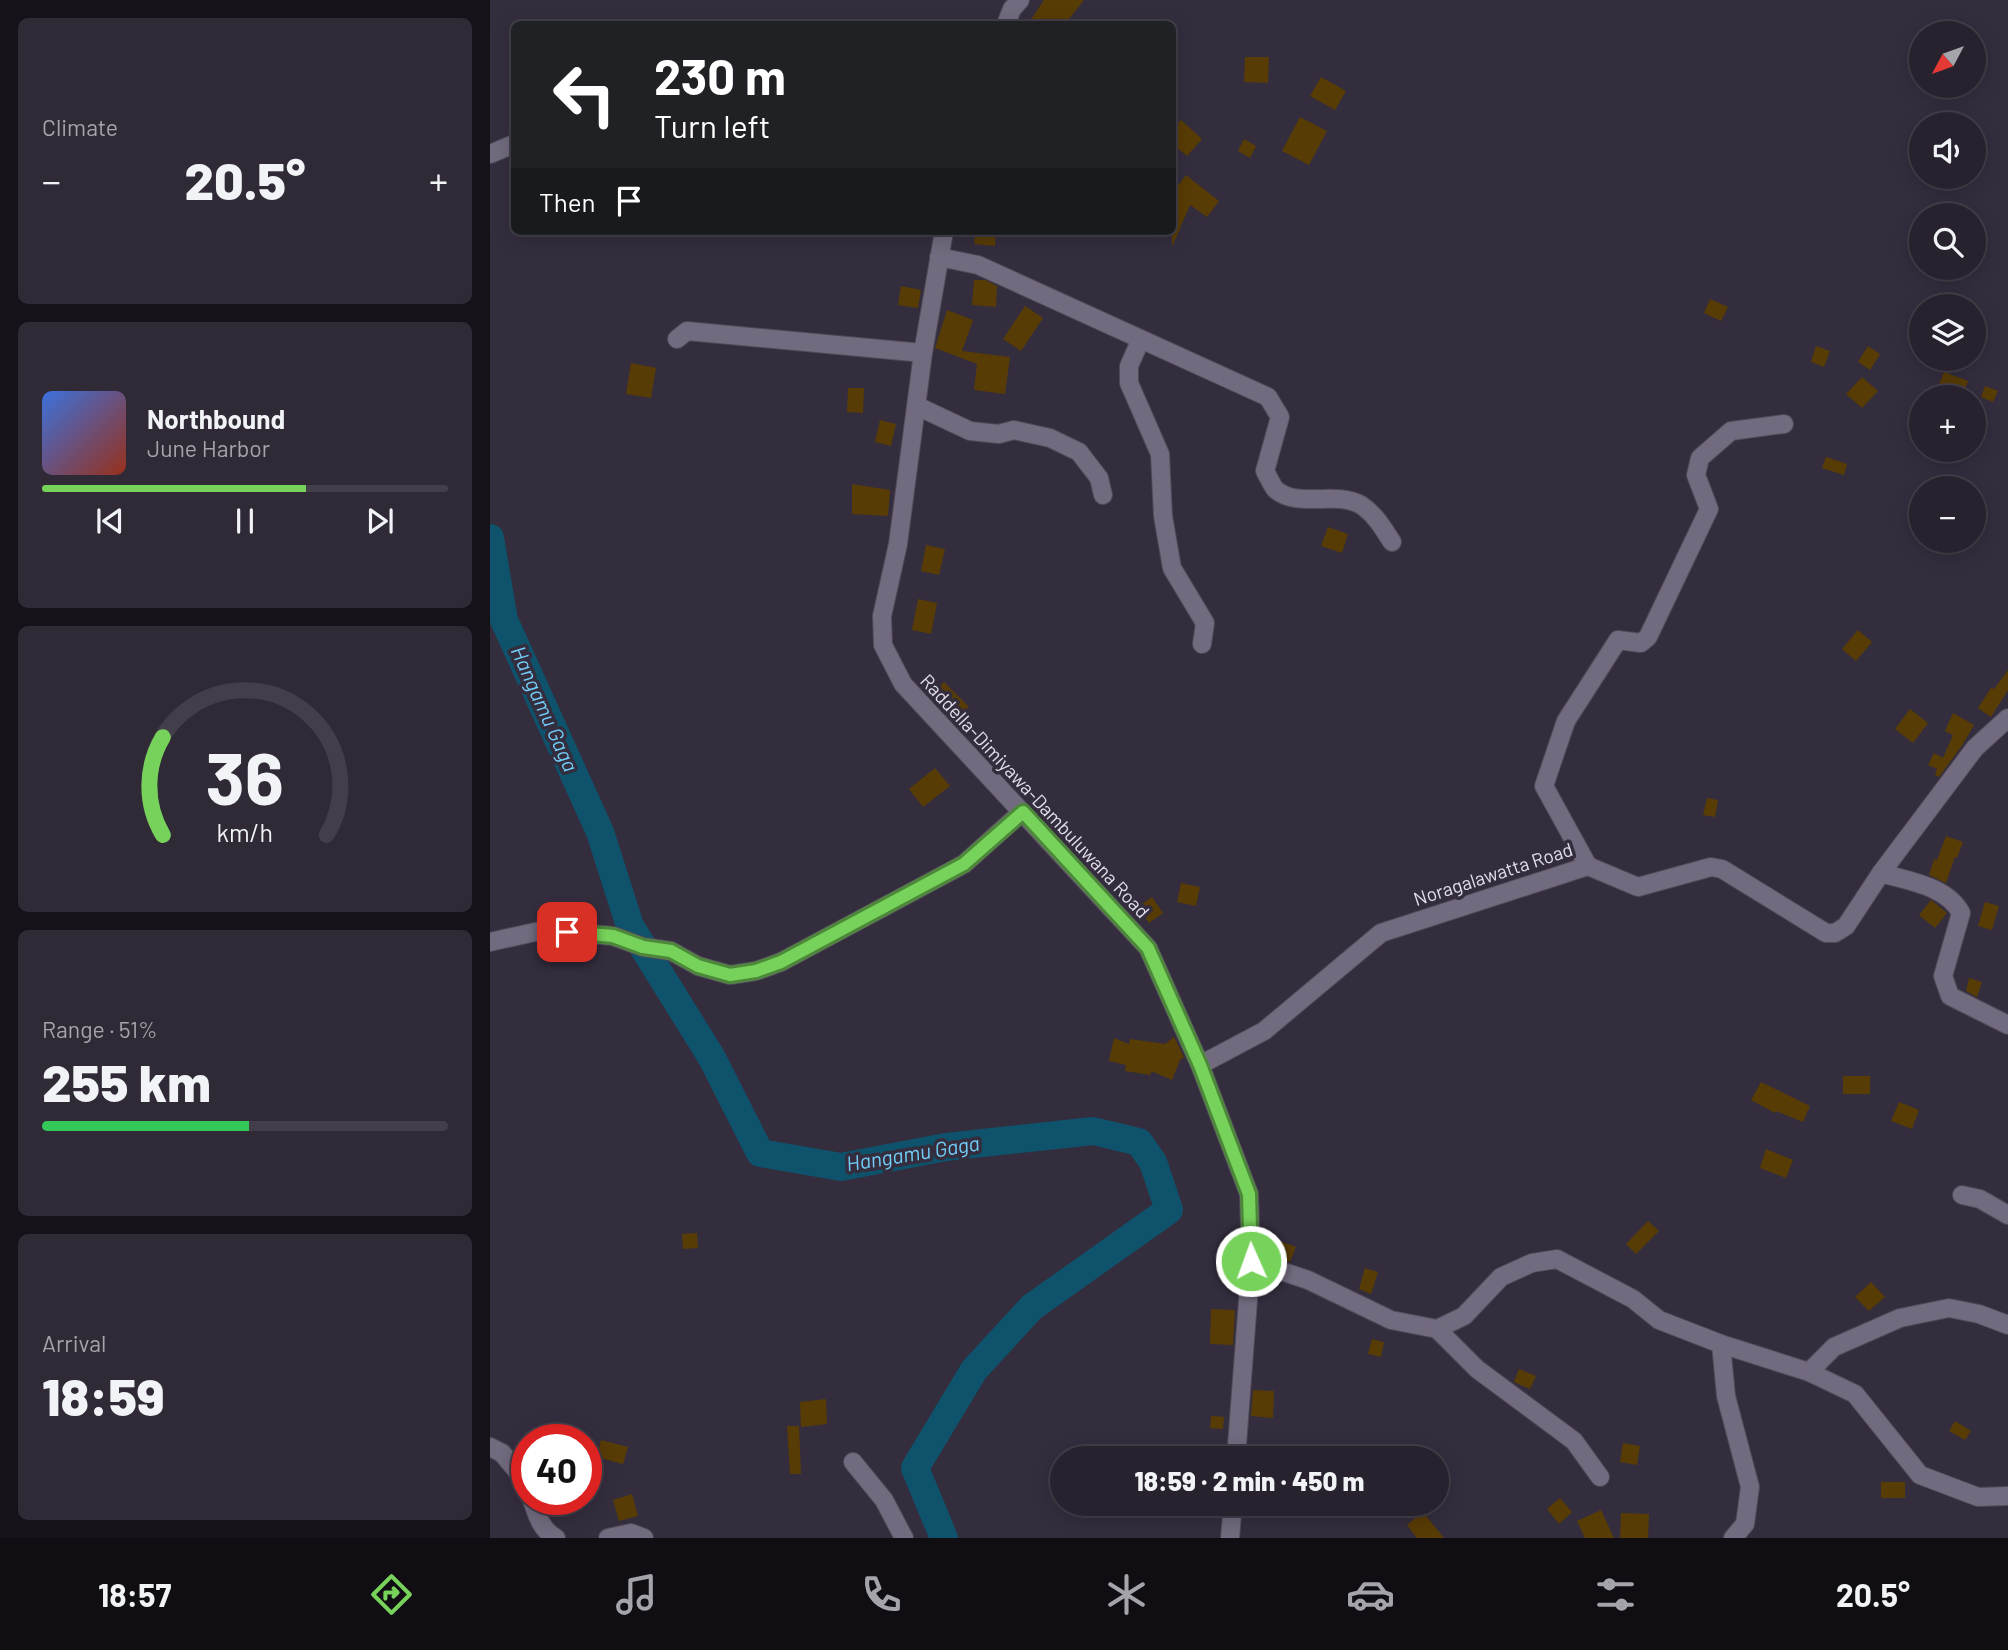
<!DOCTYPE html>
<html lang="en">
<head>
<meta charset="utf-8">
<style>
  body { margin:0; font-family:Barlow,sans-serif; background:#2f2a36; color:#f1f3f6; height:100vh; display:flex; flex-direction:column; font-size:26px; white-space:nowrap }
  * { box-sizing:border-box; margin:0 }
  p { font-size:23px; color:#a4a4aa }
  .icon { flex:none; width:38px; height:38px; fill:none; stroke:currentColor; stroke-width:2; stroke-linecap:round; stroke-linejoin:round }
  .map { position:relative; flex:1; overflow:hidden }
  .panel { display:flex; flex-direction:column; gap:18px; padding:18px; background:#151319; width:490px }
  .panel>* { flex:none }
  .top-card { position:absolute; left:21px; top:21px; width:665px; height:214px; border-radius:10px; box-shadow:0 4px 18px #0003,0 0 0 2px #433f4a; background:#202124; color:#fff; overflow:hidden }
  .needle { width:46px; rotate:229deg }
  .fabs { position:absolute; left:1419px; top:21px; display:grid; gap:14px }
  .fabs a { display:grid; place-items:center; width:77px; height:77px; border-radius:50%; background:#27222e; box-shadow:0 4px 18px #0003,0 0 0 2px #433f4a; font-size:35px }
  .speed { position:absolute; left:21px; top:1424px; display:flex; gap:14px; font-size:35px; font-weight:700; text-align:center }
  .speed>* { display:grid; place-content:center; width:91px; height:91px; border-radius:50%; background:#27222e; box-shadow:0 4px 18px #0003,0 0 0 2px #433f4a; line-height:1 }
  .speed .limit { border:10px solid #d22; background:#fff; color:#111 }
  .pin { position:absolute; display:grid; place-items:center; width:60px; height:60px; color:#fff; margin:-30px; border-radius:14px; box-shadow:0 4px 10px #0006 }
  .me { position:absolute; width:77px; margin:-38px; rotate:358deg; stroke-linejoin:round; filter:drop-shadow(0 0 5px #0008) }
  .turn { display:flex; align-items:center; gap:24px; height:147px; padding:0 28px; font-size:32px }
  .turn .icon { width:91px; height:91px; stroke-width:2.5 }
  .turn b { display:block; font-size:49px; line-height:60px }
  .then { display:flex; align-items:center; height:66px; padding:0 28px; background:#0003; gap:14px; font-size:26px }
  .big { font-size:52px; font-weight:800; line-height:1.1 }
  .panel .card { flex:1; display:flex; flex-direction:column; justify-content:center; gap:10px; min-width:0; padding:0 24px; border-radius:10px; background:#2f2a36 }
  .panel .dial { align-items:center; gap:0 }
  .dial svg { height:182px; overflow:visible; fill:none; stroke:#433f4a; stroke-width:7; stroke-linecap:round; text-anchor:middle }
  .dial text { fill:#f1f3f6; stroke:none }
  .song { display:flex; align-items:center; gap:21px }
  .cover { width:84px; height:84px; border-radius:10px; background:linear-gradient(135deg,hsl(220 70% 55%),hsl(10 70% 35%)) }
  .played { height:7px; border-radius:4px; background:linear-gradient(90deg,#76d25a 65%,#433f4a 65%) }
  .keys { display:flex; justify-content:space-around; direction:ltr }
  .heat { display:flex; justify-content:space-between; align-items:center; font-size:38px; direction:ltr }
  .charge { height:10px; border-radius:5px; background:linear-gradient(90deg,#34c759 51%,#433f4a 0) }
  .trip { position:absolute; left:560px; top:1446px; width:399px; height:70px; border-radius:35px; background:#27222e; box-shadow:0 4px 18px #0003,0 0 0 2px #433f4a; font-weight:800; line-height:70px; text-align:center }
  .dock { display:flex; height:112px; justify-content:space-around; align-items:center; background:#100e12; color:#a4a4aa }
  .dock .icon { width:49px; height:49px }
  .dock .active { color:#76d25a }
  .dock b { font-size:32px; color:#f1f3f6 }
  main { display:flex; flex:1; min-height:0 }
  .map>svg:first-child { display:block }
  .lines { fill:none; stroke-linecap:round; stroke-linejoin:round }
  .river { stroke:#0f526c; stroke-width:28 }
  .building { fill:#583c05 }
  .minor-casing { stroke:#504a58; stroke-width:20 }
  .minor { stroke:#726a7e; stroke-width:18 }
  .route-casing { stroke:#4d883a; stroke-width:18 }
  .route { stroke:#76d25a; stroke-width:12 }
  .labels { text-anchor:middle; stroke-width:7; stroke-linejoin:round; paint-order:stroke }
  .street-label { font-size:19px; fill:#e3dfea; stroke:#342d3e }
  .water-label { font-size:21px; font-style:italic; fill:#72cef8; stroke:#342d3e }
</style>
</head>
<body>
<main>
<section class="panel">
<div class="card"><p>Climate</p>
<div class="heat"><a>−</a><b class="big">20.5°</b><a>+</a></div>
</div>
<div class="card">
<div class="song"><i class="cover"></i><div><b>Northbound</b><p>June Harbor</p></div></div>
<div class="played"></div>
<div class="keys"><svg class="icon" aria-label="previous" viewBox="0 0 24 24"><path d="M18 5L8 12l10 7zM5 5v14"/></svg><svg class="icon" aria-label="pause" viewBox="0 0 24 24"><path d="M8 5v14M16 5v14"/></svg><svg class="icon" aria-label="next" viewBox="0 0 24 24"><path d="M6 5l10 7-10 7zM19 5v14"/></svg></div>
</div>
<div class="card dial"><svg viewBox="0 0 100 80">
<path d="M14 69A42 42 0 1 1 86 69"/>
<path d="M14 69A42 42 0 0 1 14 26" stroke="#76d25a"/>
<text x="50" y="56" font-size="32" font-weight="700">36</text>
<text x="50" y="72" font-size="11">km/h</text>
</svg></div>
<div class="card"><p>Range · 51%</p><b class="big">255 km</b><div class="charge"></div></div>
<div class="card"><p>Arrival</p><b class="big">18:59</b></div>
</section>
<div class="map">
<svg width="1518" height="1538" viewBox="0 0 1518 1538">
  <rect width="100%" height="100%" fill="#342d3e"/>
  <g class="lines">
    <!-- river -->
    <polyline class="river" points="0,538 14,620 110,832 140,926 222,1058 270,1153 351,1167 456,1147 603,1131 649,1142 663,1162 679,1210 542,1307 484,1370 425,1468 454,1538"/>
  </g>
  <!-- building -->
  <g class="building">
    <polygon points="554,0 594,0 575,24 538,24"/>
    <polygon points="755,57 779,57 778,83 754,82"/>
    <polygon points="831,77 856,91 845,110 820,96"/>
    <polygon points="810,117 837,131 819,165 792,151"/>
    <polygon points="691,120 712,139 697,156 682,144 682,130"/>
    <polygon points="754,139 766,146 760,158 748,151"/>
    <polygon points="696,175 729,201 717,217 700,205 682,247 682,193"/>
    <polygon points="486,231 506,231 505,246 484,244"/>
    <polygon points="484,280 495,280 507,286 506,307 482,305"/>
    <polygon points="411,286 431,290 428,308 408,305"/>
    <polygon points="1220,299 1238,307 1231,321 1214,313"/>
    <polygon points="535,306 553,318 531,351 513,339"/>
    <polygon points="457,310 483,320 472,351 520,357 515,394 484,390 487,364 445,348"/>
    <polygon points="1326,346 1340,351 1334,367 1321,362"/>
    <polygon points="1378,346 1390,354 1380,370 1368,362"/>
    <polygon points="141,363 166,368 161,398 136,394"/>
    <polygon points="1454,372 1478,381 1472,397 1444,397"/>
    <polygon points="1372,377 1388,391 1372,408 1356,394"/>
    <polygon points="1495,386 1508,391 1503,402 1491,397"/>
    <polygon points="358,388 374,388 373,413 357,412"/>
    <polygon points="390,420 406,424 401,446 385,442"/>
    <polygon points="1336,457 1357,464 1354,475 1332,468"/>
    <polygon points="362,484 400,490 398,516 362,514"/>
    <polygon points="838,527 858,534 852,553 831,546"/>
    <polygon points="436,545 455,549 449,575 431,571"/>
    <polygon points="428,599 447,603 441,634 422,630"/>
    <polygon points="1368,630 1382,642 1366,661 1352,649"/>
    <polygon points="1518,670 1518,690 1501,717 1488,708 1501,688 1504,689"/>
    <polygon points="454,682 479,707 464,722 440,696"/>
    <polygon points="1420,709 1438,723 1423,743 1405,729"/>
    <polygon points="1463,713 1484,725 1473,744 1449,777 1445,775 1447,769 1438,765 1444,753 1453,758 1463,735 1455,731"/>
    <polygon points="445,768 460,786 433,807 419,789"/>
    <polygon points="1217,798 1228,800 1225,817 1213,815"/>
    <polygon points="1456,836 1473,842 1467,858 1465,857 1456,883 1439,875 1444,859 1447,860"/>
    <polygon points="691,883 710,887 706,906 687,902"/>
    <polygon points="662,897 673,913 659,923 648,907"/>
    <polygon points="1441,900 1457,913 1445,928 1429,915"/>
    <polygon points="1495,902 1509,906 1502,930 1488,926"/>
    <polygon points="1479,978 1492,982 1487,997 1476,991"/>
    <polygon points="684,1037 694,1057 690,1060 682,1080 661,1071 661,1075 635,1071 636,1065 619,1061 624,1038 639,1044 640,1039 675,1044"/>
    <rect x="1353" y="1076" width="27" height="18"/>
    <polygon points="1271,1082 1320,1106 1313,1122 1286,1111 1285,1113 1261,1100"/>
    <polygon points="1409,1102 1429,1110 1422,1129 1401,1121"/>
    <polygon points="1276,1149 1303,1160 1296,1178 1270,1168"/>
    <polygon points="1158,1221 1169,1231 1146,1254 1136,1244"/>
    <polygon points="207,1233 208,1248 193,1249 192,1234"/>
    <polygon points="777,1236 806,1247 800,1262 772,1253"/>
    <polygon points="734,1266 749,1268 748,1284 732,1282"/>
    <polygon points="875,1268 888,1272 881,1294 869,1289"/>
    <polygon points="1381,1282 1395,1297 1379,1311 1365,1297"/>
    <polygon points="721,1309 745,1310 743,1345 720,1344"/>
    <polygon points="882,1339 894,1342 891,1357 878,1354"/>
    <polygon points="1029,1369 1046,1376 1040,1389 1024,1382"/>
    <polygon points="763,1390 784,1391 783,1418 761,1416"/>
    <polygon points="336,1399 337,1424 311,1427 310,1402"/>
    <polygon points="721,1416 734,1417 733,1429 720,1428"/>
    <polygon points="1465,1421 1481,1431 1475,1440 1459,1431"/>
    <polygon points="297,1426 309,1426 311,1474 300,1474"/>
    <polygon points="111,1440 138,1447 133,1464 107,1457"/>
    <polygon points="1133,1443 1150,1446 1147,1465 1130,1462"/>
    <rect x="1391" y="1482" width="24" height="16"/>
    <polygon points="142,1494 148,1516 129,1521 123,1500"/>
    <polygon points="1070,1498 1082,1512 1069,1524 1057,1509"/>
    <polygon points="1111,1510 1124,1538 1095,1538 1087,1521"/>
    <polygon points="933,1512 954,1538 927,1538 917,1525"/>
    <polygon points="1131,1513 1159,1514 1158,1538 1130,1538"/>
  </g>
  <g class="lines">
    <!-- minor casing -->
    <g class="minor-casing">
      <g id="minor">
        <polyline points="516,24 522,9 530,0"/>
        <polyline points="0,154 24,144"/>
        <polyline points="454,231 433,353 408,544 392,616 393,645 413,684 658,948 710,1065 759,1194 761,1261 746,1458"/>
        <path d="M449 257 488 265 778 397 790 417 775 471C778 476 782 486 786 490 810 509 845 490 871 505 885 514 893 528 902 542"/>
        <polyline points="187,339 197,331 433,353"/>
        <polyline points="650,341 639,366 639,383 670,454 673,516 682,568 715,623 712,644"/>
        <polyline points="427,406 480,431 509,434 524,430 560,438 589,452 609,478 613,495"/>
        <polyline points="1098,866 1054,786 1076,721 1128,640 1151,643 1158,637 1219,509 1206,475 1210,458 1241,431 1294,424"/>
        <path d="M1391 873C1418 881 1457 886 1471 913L1453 976 1460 996 1518 1025"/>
        <polyline points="0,942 54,930 123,936 153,947 181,951 208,966 240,975 266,971 291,962 474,864 532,812"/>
        <polyline points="710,1065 774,1031 891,933 1098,866 1148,887 1221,867 1232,869 1336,933 1345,933 1356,926 1391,873 1485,748 1518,718"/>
        <polyline points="1472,1195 1490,1199 1518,1215"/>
        <polyline points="761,1261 818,1280 901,1320 947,1329 974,1316 1011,1277 1042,1263 1067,1259 1143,1299 1169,1320 1231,1344 1319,1372 1365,1394 1430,1475 1488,1497 1518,1496"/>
        <polyline points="947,1329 987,1369 1084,1441 1110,1477"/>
        <polyline points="1231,1344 1236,1396 1260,1487 1255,1524 1243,1538"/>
        <polyline points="1319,1372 1344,1347 1410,1318 1459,1308 1489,1314 1518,1325"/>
        <polyline points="0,1447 12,1453 37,1483"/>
        <polyline points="363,1462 394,1500 414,1538"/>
        <path d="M42 1500C47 1515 51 1530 66 1538"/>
        <polyline points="118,1538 141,1533 154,1538"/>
        <polyline points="740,1538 743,1503"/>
      </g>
    </g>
    <!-- minor -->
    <use href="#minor" class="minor"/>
  </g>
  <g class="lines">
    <!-- route casing -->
    <g class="route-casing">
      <polyline id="route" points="77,932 123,936 153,947 181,951 208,966 240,975 266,971 291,962 474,864 533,812 658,948 710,1065 759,1194 761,1261"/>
    </g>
    <!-- route -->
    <use href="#route" class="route"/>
  </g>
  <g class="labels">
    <!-- street labels -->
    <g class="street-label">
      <text transform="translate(545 796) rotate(47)" y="7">Raddella-Dimiyawa-Dambuluwana Road</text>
      <text transform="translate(1003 874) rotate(-18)" y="7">Noragalawatta Road</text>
    </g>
    <!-- water labels -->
    <g class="water-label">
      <text transform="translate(54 709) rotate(66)" y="7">Hangamu Gaga</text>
      <text transform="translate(423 1154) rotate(-9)" y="7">Hangamu Gaga</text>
    </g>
  </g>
</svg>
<div class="fabs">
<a><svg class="needle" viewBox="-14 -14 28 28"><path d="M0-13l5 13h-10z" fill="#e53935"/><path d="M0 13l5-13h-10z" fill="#a4a4aa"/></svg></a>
<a><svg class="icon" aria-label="sound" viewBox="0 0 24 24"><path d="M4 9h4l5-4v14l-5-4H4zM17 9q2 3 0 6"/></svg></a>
<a><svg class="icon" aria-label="search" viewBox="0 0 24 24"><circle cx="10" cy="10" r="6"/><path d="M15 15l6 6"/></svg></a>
<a><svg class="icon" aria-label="layers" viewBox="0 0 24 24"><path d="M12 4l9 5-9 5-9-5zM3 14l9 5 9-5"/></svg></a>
<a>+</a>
<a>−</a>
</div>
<div class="speed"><div class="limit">40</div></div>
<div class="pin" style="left:77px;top:932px;background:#d93025"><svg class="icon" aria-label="arrive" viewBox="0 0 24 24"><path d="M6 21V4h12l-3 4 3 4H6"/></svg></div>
<svg class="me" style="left:761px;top:1261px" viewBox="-20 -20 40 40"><circle r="17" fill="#76d25a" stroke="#fff" stroke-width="3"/><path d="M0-11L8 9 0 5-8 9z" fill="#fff"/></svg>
<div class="trip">18:59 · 2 min · 450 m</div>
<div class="top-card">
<div class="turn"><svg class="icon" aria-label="left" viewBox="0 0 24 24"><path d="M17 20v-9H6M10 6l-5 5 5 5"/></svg><div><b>230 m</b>Turn left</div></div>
<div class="then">Then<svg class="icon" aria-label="arrive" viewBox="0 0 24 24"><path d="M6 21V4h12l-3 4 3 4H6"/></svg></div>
</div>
</div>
</main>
<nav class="dock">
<b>18:57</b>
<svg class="icon active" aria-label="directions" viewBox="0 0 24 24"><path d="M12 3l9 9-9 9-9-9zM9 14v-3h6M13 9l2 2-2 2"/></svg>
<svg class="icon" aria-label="music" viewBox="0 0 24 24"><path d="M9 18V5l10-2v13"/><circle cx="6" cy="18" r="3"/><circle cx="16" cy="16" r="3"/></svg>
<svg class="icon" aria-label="phone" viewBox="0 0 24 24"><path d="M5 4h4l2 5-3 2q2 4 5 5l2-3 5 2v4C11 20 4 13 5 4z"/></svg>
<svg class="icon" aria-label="climate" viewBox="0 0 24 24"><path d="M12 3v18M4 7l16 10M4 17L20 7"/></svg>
<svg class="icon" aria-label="car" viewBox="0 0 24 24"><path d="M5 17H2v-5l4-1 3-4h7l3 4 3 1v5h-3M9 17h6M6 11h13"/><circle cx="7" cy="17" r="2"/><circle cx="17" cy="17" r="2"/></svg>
<svg class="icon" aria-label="filters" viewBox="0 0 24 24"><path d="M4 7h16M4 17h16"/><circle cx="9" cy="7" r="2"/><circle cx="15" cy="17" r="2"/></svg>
<b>20.5°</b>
</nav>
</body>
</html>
